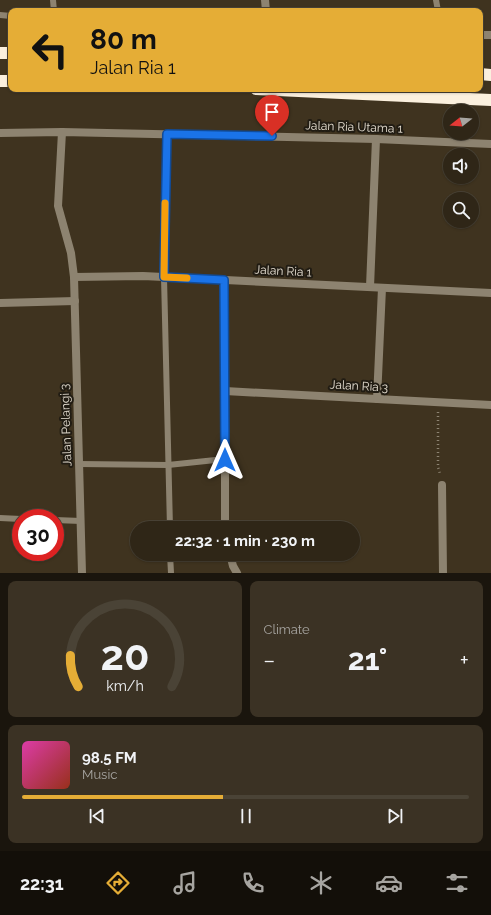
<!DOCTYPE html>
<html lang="en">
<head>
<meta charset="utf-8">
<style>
  body { margin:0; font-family:Raleway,sans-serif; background:#3b3224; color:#f1f3f6; height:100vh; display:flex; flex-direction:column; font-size:15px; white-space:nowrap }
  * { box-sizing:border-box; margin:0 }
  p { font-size:13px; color:#a7a5a1 }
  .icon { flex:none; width:22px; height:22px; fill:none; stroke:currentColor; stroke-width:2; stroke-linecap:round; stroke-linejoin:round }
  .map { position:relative; height:573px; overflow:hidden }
  .sheet { display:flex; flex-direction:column; gap:8px; padding:8px; background:#1a150d; flex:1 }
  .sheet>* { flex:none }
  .guide { position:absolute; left:8px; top:8px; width:475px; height:84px; border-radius:8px; box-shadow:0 1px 3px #0004,0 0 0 1px #4a4336; background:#e5ad36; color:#111; overflow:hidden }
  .needle { width:26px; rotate:253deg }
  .controls { position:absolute; left:443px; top:104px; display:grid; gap:8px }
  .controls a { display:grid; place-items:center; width:36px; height:36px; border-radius:50%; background:#2f2617; box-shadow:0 1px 3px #0004,0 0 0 1px #4a4336; font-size:20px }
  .speed { position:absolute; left:12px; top:509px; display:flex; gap:8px; font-size:20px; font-weight:700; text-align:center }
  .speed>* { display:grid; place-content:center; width:52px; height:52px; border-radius:50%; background:#2f2617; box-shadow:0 1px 3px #0004,0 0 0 1px #4a4336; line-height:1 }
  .speed .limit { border:6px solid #d22; background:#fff; color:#111 }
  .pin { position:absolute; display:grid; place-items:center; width:34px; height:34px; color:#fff; margin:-41px -17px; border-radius:50% 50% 50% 0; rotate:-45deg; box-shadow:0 0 4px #0007 }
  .pin .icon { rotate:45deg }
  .me { position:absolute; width:44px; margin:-22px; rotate:0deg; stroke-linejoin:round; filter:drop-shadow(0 0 3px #0008) }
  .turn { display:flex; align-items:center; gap:14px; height:84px; padding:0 16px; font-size:18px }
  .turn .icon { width:52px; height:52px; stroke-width:2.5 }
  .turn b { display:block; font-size:28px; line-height:34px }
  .big { font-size:30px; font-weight:700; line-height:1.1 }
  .sheet .tile { flex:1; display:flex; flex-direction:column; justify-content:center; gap:6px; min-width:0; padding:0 14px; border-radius:8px; background:#3b3224 }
  .sheet .dial { align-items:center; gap:0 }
  .dial svg { height:104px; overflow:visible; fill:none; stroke:#4a4336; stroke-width:7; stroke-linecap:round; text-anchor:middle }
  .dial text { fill:#f1f3f6; stroke:none }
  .song { display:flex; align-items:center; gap:12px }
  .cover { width:48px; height:48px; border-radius:6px; background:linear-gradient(135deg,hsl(320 70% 55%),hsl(10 70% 35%)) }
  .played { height:4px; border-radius:2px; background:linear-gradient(90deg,#e5ad36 45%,#4a4336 45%) }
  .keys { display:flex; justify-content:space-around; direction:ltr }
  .heat { display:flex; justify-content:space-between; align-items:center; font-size:22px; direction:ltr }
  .sheet .tiles { flex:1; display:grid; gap:8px; grid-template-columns:1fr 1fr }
  .tile:last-child { grid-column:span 2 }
  .trip { position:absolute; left:130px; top:521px; width:230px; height:40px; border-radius:20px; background:#2f2617; box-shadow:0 1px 3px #0004,0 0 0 1px #4a4336; font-weight:700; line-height:40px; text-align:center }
  .tab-bar { display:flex; height:64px; justify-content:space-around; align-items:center; background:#130f09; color:#a7a5a1 }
  .tab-bar .icon { width:28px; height:28px }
  .tab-bar .selected { color:#e5ad36 }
  .tab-bar b { font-size:18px; color:#f1f3f6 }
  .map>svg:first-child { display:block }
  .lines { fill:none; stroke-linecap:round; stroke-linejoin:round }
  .path { stroke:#8c8372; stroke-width:2.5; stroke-dasharray:1 3; stroke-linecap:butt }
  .lane { stroke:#8d8370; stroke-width:6 }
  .street { stroke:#8d8370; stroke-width:8 }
  .highway { stroke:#fbf0de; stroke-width:12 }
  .route-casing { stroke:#114b97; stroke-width:10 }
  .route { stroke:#1a73e8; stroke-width:7 }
  .slow { stroke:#f59e0b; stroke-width:7 }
  .labels { text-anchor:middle; stroke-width:4; stroke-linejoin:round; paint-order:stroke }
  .street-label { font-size:12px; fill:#e4ddd0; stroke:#211c13 }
</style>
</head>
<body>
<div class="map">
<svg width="491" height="573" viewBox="0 0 491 573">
  <rect width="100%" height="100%" fill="#3f331f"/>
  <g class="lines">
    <!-- path -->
    <polyline class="path" points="438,412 438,467 440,474"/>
    <!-- lane -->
    <g class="lane">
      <polyline points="53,0 54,11"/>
      <polyline points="436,0 438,11"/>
      <polyline points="0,15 11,16"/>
      <polyline points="167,134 164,277 170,528"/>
      <polyline points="79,464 168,465 225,459"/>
      <polyline points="0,518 21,519"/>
      <polyline points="55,520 81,521"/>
      <polyline points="170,554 171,573"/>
    </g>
    <!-- street -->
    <g class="street">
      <polyline points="265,0 266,11"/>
      <polyline points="480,35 491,35"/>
      <polyline points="62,132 58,206 71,253 74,277 82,573"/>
      <polyline points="0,133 62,132 376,139 491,144"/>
      <polyline points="74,277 143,276 491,293"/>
      <polyline points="225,280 225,528"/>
      <polyline points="370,287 376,139"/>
      <polyline points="0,303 75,301"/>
      <polyline points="225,391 491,405"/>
      <polyline points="377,399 382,288"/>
      <polyline points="442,485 443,573"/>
      <polyline points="230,554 233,566 237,573"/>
    </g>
    <!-- highway -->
    <g class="highway">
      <polyline points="0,53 11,53"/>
      <polyline points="480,74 491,75"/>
      <polyline points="0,81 11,81"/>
      <polyline points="256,89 491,100"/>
    </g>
  </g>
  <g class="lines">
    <!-- route casing -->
    <g class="route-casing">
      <polyline id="route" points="225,460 224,280 164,277 167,134 272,136"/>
    </g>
    <!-- route -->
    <use href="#route" class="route"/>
    <!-- slow -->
    <polyline class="slow" points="165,203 164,277 187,278"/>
  </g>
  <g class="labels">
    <!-- street labels -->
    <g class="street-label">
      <text transform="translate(354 127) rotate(2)" y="4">Jalan Ria Utama 1</text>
      <text transform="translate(283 271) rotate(3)" y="4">Jalan Ria 1</text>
      <text transform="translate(359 386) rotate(3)" y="4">Jalan Ria 3</text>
      <text transform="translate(66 425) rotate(-92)" y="4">Jalan Pelangi 3</text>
    </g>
  </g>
</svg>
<div class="controls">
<a><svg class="needle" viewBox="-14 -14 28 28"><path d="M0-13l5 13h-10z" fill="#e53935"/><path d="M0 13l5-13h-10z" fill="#a7a5a1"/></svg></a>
<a><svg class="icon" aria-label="sound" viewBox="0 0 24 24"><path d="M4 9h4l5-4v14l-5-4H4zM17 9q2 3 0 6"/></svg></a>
<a><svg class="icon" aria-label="search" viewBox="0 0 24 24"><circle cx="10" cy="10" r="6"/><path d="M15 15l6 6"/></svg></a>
</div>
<div class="speed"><div class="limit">30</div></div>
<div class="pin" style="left:272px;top:136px;background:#d93025"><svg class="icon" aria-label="arrive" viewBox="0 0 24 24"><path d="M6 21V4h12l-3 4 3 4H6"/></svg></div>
<svg class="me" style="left:225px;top:460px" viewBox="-20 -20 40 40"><path d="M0-17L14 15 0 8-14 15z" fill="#1a73e8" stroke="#fff" stroke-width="4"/></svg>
<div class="trip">22:32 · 1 min · 230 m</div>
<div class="guide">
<div class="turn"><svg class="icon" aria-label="left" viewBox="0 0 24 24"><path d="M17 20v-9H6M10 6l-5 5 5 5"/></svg><div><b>80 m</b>Jalan Ria 1</div></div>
</div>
</div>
<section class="sheet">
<div class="tiles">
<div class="tile dial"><svg viewBox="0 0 100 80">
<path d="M14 69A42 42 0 1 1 86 69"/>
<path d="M14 69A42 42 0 0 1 8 45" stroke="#e5ad36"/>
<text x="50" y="56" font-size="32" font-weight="700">20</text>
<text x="50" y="72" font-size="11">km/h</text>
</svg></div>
<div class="tile"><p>Climate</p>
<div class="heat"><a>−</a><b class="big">21°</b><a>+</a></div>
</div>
<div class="tile">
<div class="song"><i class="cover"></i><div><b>98.5 FM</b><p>Music</p></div></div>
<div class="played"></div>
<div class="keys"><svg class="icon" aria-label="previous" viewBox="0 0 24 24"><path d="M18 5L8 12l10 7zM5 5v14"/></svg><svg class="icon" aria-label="pause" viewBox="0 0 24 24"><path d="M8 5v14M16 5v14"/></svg><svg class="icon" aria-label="next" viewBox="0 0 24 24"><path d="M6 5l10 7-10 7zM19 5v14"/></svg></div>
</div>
</div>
</section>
<nav class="tab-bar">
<b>22:31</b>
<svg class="icon selected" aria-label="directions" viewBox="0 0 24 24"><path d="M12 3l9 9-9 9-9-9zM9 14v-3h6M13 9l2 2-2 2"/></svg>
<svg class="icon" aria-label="music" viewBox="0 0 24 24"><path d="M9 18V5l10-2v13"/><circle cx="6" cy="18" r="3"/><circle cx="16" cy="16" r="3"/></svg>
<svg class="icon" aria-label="phone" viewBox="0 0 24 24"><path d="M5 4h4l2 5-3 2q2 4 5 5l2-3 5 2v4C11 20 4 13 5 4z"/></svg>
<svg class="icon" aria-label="climate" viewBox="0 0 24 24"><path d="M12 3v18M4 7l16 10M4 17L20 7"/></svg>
<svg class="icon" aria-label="car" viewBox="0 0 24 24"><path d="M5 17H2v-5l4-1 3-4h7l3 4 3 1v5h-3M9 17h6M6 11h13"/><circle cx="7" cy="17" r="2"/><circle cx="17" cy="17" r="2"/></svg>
<svg class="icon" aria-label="filters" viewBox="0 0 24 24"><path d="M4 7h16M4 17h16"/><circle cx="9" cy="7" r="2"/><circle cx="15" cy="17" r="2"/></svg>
</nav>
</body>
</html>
